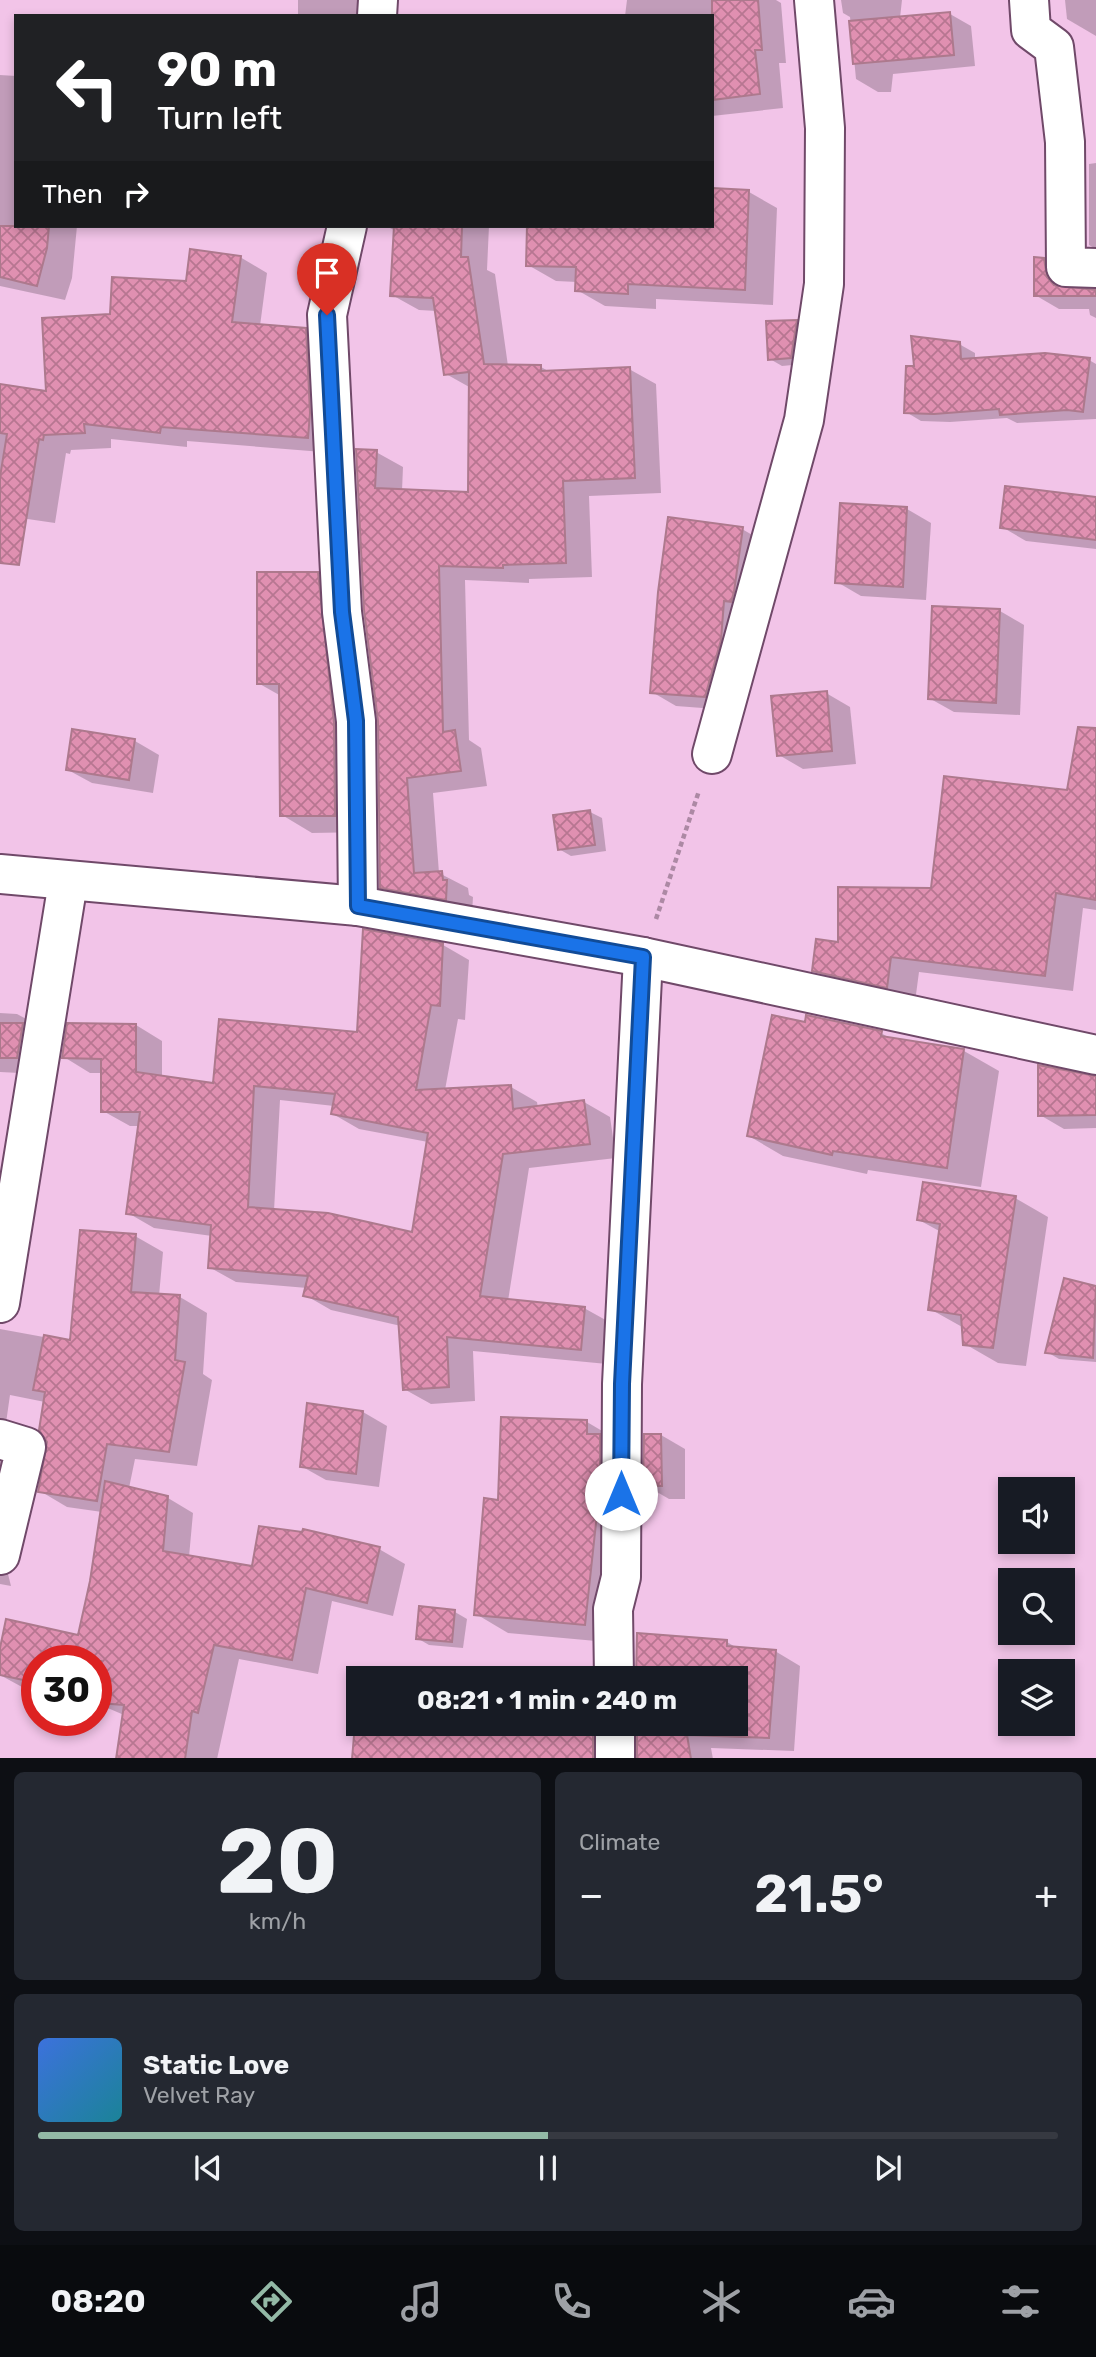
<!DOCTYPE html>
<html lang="en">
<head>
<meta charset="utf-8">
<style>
  body { margin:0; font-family:Rubik,sans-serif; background:#242831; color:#f1f3f6; height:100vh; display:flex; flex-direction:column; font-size:26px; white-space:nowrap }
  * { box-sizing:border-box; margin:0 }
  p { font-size:23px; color:#9ea1a6 }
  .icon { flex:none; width:38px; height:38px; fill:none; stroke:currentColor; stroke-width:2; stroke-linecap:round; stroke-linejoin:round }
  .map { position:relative; height:1758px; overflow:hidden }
  .drawer { display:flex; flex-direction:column; gap:14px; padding:14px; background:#0d0f14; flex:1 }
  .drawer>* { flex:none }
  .hud { position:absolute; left:14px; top:14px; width:700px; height:214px; border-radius:0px; box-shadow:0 4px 10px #0003; background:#202124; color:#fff; overflow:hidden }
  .controls { position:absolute; left:998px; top:1477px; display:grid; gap:14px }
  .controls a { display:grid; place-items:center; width:77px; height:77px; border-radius:0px; background:#171b24; box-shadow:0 4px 10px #0003; font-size:35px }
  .speed { position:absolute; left:21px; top:1645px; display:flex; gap:14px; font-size:35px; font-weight:700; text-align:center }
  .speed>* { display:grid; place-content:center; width:91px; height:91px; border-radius:50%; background:#171b24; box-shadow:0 4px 10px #0003; line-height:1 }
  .speed .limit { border:10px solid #d22; background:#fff; color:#111 }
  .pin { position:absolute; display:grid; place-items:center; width:60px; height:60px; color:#fff; margin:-72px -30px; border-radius:50% 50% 50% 0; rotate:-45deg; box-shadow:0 0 7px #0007 }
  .pin .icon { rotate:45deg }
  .me { position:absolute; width:77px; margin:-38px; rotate:0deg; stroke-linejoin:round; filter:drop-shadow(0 0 5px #0008) }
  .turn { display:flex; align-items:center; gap:24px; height:147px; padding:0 28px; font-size:32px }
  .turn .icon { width:91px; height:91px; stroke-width:2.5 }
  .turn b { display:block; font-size:49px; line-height:60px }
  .then { display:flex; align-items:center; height:66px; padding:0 28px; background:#0003; gap:14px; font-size:26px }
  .big { font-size:52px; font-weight:700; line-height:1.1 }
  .drawer .widget { flex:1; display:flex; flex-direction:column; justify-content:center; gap:10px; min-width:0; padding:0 24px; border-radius:10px; background:#242831 }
  .drawer .dial { align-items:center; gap:0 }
  .dial b { font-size:91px; line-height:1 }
  .song { display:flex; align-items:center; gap:21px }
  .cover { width:84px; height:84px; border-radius:10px; background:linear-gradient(135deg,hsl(220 70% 55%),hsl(190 70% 35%)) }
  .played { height:7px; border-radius:4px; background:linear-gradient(90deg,#93b9a6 50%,#363941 50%) }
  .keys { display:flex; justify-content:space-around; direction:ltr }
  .heat { display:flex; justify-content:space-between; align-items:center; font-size:38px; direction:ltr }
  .drawer .tiles { flex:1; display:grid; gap:14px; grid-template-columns:1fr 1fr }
  .widget:last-child { grid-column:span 2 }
  .trip { position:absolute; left:346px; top:1666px; width:402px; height:70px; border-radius:0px; background:#171b24; box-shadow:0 4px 10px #0003; font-weight:700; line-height:70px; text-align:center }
  .tab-bar { display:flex; height:112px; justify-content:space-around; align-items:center; background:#090b0e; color:#9ea1a6 }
  .tab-bar .icon { width:49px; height:49px }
  .tab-bar .active { color:#93b9a6 }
  .tab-bar b { font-size:32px; color:#f1f3f6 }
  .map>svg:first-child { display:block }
  .shadow { fill:#0003; fill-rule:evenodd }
  .building { fill:url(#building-cross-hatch); stroke:#ad798d; stroke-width:2; fill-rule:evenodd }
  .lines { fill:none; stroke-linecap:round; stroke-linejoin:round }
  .minor-casing { stroke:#704969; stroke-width:42 }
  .path { stroke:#ac89a4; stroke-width:4.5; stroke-dasharray:5 3.5; stroke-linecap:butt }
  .minor { stroke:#fff; stroke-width:38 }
  .route-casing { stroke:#114b97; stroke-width:18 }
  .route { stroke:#1a73e8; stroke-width:12 }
</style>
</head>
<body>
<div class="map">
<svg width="1096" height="1759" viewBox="0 0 1096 1759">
  <defs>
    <pattern id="building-cross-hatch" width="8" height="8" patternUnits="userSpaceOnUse" patternTransform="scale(1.75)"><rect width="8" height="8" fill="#e090b1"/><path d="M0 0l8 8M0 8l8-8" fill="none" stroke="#b77691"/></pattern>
  </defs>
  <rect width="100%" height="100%" fill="#f2c4e8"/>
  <!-- shadow -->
  <g class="shadow">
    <rect x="298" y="0" width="80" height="16"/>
    <polygon points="627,0 776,0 781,3 786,63 779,63 783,108 712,116 712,16 625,16"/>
    <polygon points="841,0 902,0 900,18 950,14 971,26 975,66 893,74 891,92 878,92 856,79 850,17 843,13"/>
    <polygon points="1065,0 1096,0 1096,36 1067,19"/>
    <polygon points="0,75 16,76 16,226 77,226 72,278 65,300 0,286"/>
    <polygon points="1096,163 1096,249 1089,245 1089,164"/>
    <polygon points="749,192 777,208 773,305 656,299 656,309 605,306 577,290 577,282 556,281 528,265 580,229 580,226 712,226"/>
    <polygon points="386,226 489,226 487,270 495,274 508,366 541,367 550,372 629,369 656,384 661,493 589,496 592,577 529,579 529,583 465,580 469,740 481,748 487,786 433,793 439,873 468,888 469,895 473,897 472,914 408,902 381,887 380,721 366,610 376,452 403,467 402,491 470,494 471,388 446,374 437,311 419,310 392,295 396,231"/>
    <polygon points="240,257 267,273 260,326 305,330 332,346 335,453 187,441 187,447 111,439 111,448 71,450 70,454 66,453 55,523 0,515 0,386 48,393 112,316"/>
    <polygon points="1044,259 1068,273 1070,289 1096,291 1096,318 1090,315 1089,309 1059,309 1035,295"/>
    <polygon points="796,322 808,328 803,364 782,366 770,359"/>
    <polygon points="959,344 975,353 975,360 1089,360 1096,364 1096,419 1017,423 1007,418 950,422 921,421 906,412"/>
    <polygon points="1096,498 1096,549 1026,541 1002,527"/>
    <polygon points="842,505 907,509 931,523 926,600 861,596 837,582"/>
    <polygon points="742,529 766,543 729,710 676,706 652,692"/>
    <polygon points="318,574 348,591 365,832 312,833 282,815 281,696 258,683"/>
    <polygon points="1000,611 1024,625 1020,715 954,712 929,698"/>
    <polygon points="826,693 850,707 856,764 803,769 779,755"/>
    <polygon points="73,731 135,741 159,755 153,793 92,783 68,770"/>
    <polygon points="1096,772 1096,910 1083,908 1073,991 919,972 915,1002 842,986 814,970 840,944 933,890"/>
    <polygon points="590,812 602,818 606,851 571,856 559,849"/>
    <path d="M443 945 469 960 465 1020 458 1019 445 1090 511 1087 537 1102 538 1108 584 1102 610 1117 616 1158 529 1168 508 1301 584 1308 611 1323 607 1364 473 1351 475 1401 431 1404 404 1389 401 1326 331 1310 305 1295 307 1288 236 1282 209 1267 212 1236 154 1228 128 1213 139 1126H130L103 1111V1073H90L64 1057 136 1025 162 1041V1078L214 1085 359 1034ZM280 1100 334 1106 333 1114 359 1129 428 1142 413 1234 274 1211Z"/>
    <polygon points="0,1013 17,1014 41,1027 39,1074 0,1072"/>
    <polygon points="807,1024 881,1033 893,1040 964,1051 999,1071 981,1187 868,1170 867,1174 783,1156 749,1136"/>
    <polygon points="1096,1079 1096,1128 1064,1129 1040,1115"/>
    <polygon points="1015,1198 1048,1217 1026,1366 998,1363 965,1344 964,1328 930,1309 941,1232 919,1220"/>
    <polygon points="135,1236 163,1252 159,1296 180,1297 207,1313 203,1374 212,1380 197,1466 135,1459 129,1488 168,1498 193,1513 189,1557 253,1568 379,1549 405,1564 393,1616 332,1601 318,1674 239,1659 217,1759 117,1759 124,1715 96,1703 96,1661 37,1661 37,1691 22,1687 0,1675 0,1656 79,1637 102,1512 67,1507 40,1491 49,1452 45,1402 10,1395 1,1458 6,1461 6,1566 11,1586 0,1584 0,1329 71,1342"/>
    <polygon points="1066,1280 1096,1288 1096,1362 1059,1359 1047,1352"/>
    <polygon points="309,1405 363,1412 387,1426 379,1487 326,1480 301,1466"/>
    <polygon points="587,1422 619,1441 618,1643 508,1633 476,1614 500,1502"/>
    <polygon points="661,1435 685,1449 685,1499 669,1499 645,1485"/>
    <polygon points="421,1608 455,1612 467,1619 463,1648 429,1645 417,1638"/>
    <polygon points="638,1635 727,1642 737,1648 775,1651 800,1666 794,1751 711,1748 713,1759 639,1759 639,1724 737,1724 737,1678 638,1678"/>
    <polygon points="358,1711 359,1724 494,1724 538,1728 538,1724 603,1724 618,1759 354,1759"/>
  </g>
  <!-- building -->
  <g class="building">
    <polygon points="712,0 758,0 762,50 755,50 760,94 712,100"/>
    <polygon points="950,12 954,55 853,64 849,21"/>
    <polygon points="712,188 749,190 745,290 628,284 628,294 575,291 576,267 526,266 527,226 712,226"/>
    <polygon points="0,226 49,226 47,248 37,286 0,277"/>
    <polygon points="394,226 462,226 461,257 468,257 484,364 541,365 541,371 630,367 635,478 563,481 566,563 503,565 503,568 439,566 443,732 455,730 461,771 407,778 414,873 442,871 443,880 447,880 446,900 380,888 378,721 364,610 356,449 377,450 375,488 468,492 469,372 444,375 433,298 390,296"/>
    <polygon points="190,249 241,256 232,322 306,328 310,413 308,438 161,427 160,433 84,424 85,433 44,435 43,440 39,439 19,565 0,563 0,477 7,434 0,433 0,384 46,391 42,318 110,314 112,277 186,281"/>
    <polygon points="1034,257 1044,258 1047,277 1054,285 1096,290 1096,296 1034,296"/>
    <polygon points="797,320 791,358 768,360 766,321"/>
    <polygon points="911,336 960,342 961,359 1045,353 1090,358 1083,412 1067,410 1000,415 999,409 934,414 904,413 906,366 914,366"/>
    <polygon points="1005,486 1096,497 1096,540 1000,528"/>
    <polygon points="840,503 907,507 903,587 835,583"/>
    <polygon points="668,517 743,527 734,592 731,602 724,601 721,640 705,697 650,693 658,592"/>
    <polygon points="257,572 318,572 334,723 335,816 280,816 279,684 257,684"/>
    <polygon points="932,606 1000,609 996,703 928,699"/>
    <polygon points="827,691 832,751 777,756 771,696"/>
    <polygon points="1078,727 1096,728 1096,900 1056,893 1045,976 891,957 887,988 812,971 816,939 838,942 838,887 931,888 944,776 1067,790"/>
    <polygon points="72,729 135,739 129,780 66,770"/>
    <polygon points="590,810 595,845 558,850 553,815"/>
    <path d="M363 929 443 943 440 1006 431 1005 416 1090 511 1085 513 1109 584 1100 590 1144 503 1154 480 1296 585 1307 581 1350 447 1337 449 1387 403 1390 398 1317 303 1296 308 1276 208 1268 211 1225 126 1214 140 1112H101V1059L62 1058 67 1023 136 1024V1072L213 1083 219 1019 357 1032ZM254 1086 335 1094 331 1114 428 1133 412 1232 328 1213 248 1207Z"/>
    <polygon points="772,1015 805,1022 806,1015 882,1031 881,1036 964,1049 947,1168 833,1151 832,1155 747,1136"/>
    <polygon points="0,1023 23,1023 17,1058 0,1058"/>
    <polygon points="1038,1065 1096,1076 1096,1115 1038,1116"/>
    <polygon points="923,1182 1016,1196 993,1348 963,1345 961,1315 928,1310 940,1224 917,1220"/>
    <polygon points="80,1230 136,1234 131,1292 180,1295 175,1360 185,1362 169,1452 107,1444 97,1501 38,1492 47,1442 39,1430 45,1392 33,1390 44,1335 70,1340"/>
    <polygon points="1064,1278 1096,1286 1093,1358 1045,1353"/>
    <polygon points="307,1403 363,1411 356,1474 300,1467"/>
    <polygon points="501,1417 587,1420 587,1434 600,1434 600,1486 585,1625 474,1615 484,1498 498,1500"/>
    <polygon points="644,1434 661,1434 662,1486 643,1486"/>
    <polygon points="105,1481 168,1496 163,1551 252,1566 259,1526 302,1532 303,1529 380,1547 367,1603 306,1588 292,1660 214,1645 198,1713 192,1711 185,1759 116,1759 124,1705 99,1703 101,1661 37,1661 37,1683 0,1675 0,1648 6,1619 78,1635 90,1581"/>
    <polygon points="419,1606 455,1610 452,1642 416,1639"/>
    <polygon points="637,1633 727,1640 727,1646 776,1650 769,1738 687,1735 691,1759 637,1759 637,1724 737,1724 737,1678 636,1678"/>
    <polygon points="355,1724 593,1724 593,1759 352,1759"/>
  </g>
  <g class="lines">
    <!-- minor casing -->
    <g class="minor-casing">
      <g id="minor">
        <polyline points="1029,0 1031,30 1054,47 1065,142 1066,267 1096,268"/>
        <polyline points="377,16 378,0"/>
        <polyline points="347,226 327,315 342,612 356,721 358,906"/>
        <polyline points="712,754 804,420 824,284 825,128 814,0"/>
        <polyline points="0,874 358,906 643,957 1096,1055"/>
        <polyline points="0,1303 68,882"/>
        <polyline points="0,1439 26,1447 0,1555"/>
        <polyline points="614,1678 613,1609 621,1577 622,1384 643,957"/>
        <polyline points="615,1724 615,1759"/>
      </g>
    </g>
    <!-- path -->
    <polyline class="path" points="656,919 699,791"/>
    <!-- minor -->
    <use href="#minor" class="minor"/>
  </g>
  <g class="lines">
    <!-- route casing -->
    <g class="route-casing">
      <polyline id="route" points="327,315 342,612 356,721 358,906 643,957 622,1384 621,1494"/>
    </g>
    <!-- route -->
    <use href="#route" class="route"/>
  </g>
</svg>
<div class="controls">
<a><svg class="icon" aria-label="sound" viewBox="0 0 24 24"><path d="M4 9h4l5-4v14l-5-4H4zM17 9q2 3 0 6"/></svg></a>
<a><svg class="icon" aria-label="search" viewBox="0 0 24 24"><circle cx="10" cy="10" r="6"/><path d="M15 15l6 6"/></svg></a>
<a><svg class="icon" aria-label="layers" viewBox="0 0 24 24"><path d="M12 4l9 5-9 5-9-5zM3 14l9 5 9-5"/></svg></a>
</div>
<div class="speed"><div class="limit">30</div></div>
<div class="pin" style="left:327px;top:315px;background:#d93025"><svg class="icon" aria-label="arrive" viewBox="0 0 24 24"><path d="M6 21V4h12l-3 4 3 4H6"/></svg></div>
<svg class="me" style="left:621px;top:1494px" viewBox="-20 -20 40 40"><circle r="19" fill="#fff"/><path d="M0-13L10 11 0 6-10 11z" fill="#1a73e8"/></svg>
<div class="trip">08:21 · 1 min · 240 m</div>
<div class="hud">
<div class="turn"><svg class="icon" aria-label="left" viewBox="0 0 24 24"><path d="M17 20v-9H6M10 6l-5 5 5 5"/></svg><div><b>90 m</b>Turn left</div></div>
<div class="then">Then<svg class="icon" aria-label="right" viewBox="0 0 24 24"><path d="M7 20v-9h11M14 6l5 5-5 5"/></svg></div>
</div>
</div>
<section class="drawer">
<div class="tiles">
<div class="widget dial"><b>20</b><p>km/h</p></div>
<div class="widget"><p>Climate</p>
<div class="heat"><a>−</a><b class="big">21.5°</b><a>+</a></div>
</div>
<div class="widget">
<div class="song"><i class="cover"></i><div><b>Static Love</b><p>Velvet Ray</p></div></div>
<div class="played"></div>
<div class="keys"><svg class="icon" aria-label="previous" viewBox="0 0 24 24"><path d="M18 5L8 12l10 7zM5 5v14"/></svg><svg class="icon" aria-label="pause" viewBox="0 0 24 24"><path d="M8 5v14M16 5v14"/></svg><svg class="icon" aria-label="next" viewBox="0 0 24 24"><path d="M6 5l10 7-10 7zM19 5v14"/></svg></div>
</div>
</div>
</section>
<nav class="tab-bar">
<b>08:20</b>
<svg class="icon active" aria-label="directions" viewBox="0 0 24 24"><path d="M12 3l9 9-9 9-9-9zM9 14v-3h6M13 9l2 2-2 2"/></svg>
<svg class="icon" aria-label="music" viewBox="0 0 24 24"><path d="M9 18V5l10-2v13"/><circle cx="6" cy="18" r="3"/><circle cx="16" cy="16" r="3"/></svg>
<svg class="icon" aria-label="phone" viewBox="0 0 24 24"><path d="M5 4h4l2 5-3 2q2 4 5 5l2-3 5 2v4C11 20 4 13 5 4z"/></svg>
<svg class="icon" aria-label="climate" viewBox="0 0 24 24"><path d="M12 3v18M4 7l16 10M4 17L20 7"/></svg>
<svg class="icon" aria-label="car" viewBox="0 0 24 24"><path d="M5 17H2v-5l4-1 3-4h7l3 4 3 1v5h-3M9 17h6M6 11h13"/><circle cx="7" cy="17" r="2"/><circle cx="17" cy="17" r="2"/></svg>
<svg class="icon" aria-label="filters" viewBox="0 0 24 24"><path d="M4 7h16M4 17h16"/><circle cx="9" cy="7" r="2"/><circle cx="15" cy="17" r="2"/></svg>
</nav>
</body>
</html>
